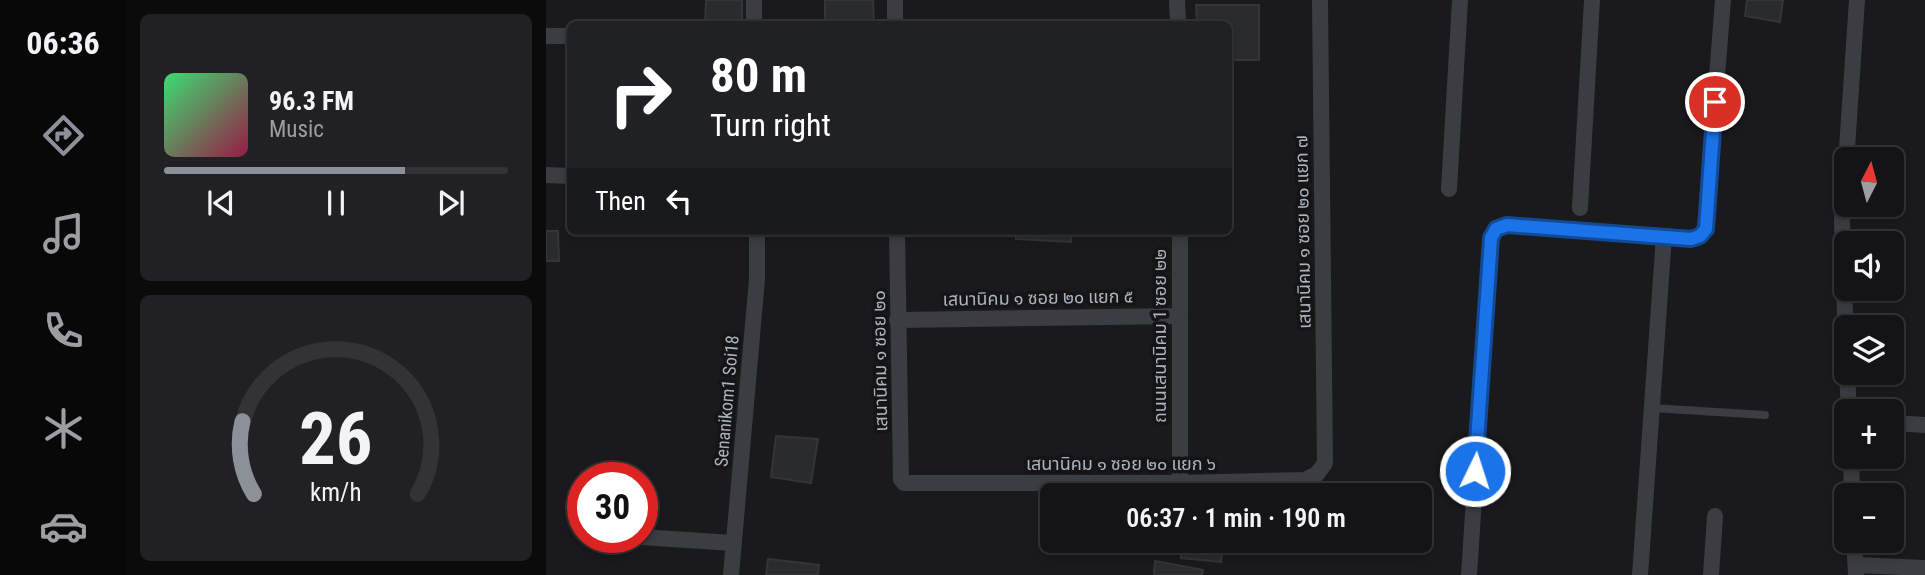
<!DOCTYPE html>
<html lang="en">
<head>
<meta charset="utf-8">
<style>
  body { margin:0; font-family:"Roboto Condensed","Noto Sans Thai",sans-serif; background:#212123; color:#f1f3f6; height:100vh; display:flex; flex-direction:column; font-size:26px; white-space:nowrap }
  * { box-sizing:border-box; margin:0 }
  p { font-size:23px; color:#9d9ea1 }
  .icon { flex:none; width:38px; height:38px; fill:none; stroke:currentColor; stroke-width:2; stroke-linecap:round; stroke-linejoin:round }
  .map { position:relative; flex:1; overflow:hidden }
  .side { display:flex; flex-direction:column; gap:14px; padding:14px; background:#0b0b0c; width:420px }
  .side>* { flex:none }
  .hud { position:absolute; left:21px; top:21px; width:665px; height:214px; border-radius:10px; box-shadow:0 4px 10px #0003,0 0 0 2px #333335; background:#202124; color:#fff; overflow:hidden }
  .needle { width:46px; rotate:6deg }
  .fabs { position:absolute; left:1288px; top:147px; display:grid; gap:14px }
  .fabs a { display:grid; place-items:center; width:70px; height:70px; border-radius:10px; background:#141416; box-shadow:0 4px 10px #0003,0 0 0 2px #333335; font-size:35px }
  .speed { position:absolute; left:21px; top:462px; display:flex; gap:14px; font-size:35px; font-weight:700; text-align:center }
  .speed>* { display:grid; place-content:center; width:91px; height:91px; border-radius:50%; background:#141416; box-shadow:0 4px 10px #0003,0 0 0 2px #333335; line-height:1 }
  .speed .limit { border:10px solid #d22; background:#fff; color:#111 }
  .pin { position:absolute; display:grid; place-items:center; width:60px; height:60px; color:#fff; margin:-30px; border:4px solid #fff; border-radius:50%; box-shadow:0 2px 7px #0007 }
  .me { position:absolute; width:77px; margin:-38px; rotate:4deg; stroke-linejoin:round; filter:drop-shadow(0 0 5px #0008) }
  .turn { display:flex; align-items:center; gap:24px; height:147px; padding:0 28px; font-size:32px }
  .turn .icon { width:91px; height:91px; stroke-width:2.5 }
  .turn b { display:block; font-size:49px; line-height:60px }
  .then { display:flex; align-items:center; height:66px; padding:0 28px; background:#0003; gap:14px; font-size:26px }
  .side .widget { flex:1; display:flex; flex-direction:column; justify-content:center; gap:10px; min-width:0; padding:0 24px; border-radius:10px; background:#212123 }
  .side .dial { align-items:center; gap:0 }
  .dial svg { height:182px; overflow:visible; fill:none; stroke:#333335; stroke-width:7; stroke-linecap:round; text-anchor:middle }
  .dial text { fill:#f1f3f6; stroke:none }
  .song { display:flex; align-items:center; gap:21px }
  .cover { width:84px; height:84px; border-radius:10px; background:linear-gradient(135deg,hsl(140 70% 55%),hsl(340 70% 35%)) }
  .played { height:7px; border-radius:4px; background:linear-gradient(90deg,#8c9099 70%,#333335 70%) }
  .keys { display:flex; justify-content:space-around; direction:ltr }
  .trip { position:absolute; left:494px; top:483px; width:392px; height:70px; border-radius:10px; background:#141416; box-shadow:0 4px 10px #0003,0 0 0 2px #333335; font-weight:600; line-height:70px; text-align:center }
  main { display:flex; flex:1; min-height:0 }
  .dock { display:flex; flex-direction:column; width:126px; justify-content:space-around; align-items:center; background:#080809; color:#9d9ea1 }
  .dock .icon { width:49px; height:49px }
  .dock .selected { color:#8c9099 }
  .dock b { font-size:32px; color:#f1f3f6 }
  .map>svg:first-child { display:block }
  .building { fill:#2a2b2e; stroke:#343539; stroke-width:2 }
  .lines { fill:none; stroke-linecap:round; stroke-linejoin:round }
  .lane { stroke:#3a3d42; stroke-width:8 }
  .street { stroke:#3a3d42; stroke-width:16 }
  .route-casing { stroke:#114b97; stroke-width:18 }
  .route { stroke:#1a73e8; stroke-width:12 }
  .labels { text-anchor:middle; stroke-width:7; stroke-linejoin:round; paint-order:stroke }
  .street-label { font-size:18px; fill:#abb4bd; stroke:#151518 }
</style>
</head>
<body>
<main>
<nav class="dock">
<b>06:36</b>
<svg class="icon selected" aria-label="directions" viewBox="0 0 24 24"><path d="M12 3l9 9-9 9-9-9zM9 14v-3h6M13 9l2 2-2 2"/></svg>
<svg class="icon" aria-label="music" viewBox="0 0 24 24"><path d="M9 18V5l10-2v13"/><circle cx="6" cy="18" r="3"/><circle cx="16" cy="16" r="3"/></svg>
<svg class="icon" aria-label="phone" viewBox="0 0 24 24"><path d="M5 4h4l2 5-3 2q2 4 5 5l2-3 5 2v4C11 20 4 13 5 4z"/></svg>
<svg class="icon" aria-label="climate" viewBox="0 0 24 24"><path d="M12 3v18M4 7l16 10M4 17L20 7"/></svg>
<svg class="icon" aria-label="car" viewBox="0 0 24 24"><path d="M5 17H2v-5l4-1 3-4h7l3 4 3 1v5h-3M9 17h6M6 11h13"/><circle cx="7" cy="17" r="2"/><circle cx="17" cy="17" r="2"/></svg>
</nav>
<section class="side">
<div class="widget">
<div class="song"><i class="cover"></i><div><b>96.3 FM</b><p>Music</p></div></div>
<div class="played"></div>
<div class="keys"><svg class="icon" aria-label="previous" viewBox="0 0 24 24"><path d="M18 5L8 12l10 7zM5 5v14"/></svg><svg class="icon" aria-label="pause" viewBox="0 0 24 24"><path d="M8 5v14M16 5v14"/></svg><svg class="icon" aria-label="next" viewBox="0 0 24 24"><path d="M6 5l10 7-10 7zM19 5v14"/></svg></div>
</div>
<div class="widget dial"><svg viewBox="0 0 100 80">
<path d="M14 69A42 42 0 1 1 86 69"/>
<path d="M14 69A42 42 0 0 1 9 37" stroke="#8c9099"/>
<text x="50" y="56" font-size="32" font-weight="700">26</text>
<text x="50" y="72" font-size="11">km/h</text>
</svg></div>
</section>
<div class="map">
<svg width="1379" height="575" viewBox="0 0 1379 575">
  <rect width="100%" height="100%" fill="#1a1a1d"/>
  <!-- building -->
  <g class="building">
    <polygon points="160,0 196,0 196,24 159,24"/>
    <polygon points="279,0 327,0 328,24 279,24"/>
    <polygon points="1201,0 1237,0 1234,22 1199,16"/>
    <polygon points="650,5 713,5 713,60 682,60 682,24 651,24"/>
    <polygon points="0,231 12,231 13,261 0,261"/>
    <polygon points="470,231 526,231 525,242 470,239"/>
    <polygon points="230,436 272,439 265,483 225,477"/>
    <polygon points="635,541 677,541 675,562 635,558"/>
    <polygon points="222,559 273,565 272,575 220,575"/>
    <polygon points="609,561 657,570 656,575 608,575"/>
  </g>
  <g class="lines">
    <!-- lane -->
    <polyline class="lane" points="1106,408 1219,415"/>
    <!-- street -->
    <g class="street">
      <polyline points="208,0 208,24"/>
      <polyline points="349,0 349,24"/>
      <polyline points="631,0 632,24"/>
      <polyline points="0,36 24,36"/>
      <polyline points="0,175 24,176"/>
      <polyline points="903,189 914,0"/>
      <polyline points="1034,208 1046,0"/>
      <polyline points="351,231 355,479 358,483 634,483 759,480 771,474 779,463 774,0"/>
      <polyline points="634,231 634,483"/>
      <polyline points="351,320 633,316"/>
      <polyline points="1300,345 1296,222 1311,0"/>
      <polyline points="1301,373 1303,411"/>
      <polyline points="1346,423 1379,425"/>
      <polyline points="1305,457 1306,495"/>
      <polyline points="95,537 187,543"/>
      <polyline points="1308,541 1310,573"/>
      <polyline points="1310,565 1379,568"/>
      <polyline points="185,575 211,279 211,231"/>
      <polyline points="923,575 945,238 950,229 961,225 1145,238 1154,236 1159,229 1177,0"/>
      <polyline points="1094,575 1118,236"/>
      <polyline points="1165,575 1169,516"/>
    </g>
  </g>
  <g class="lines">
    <!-- route casing -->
    <g class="route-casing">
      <polyline id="route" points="929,471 945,238 950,229 961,225 1145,239 1154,236 1160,229 1169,102"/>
    </g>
    <!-- route -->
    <use href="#route" class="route"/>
  </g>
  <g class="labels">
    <!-- street labels -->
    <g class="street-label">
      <text transform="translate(757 232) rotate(-91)" y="6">เสนานิคม ๑ ซอย ๒๐ แยก ๗</text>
      <text transform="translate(492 298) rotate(-1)" y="6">เสนานิคม ๑ ซอย ๒๐ แยก ๕</text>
      <text transform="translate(614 336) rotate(-90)" y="6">ถนนเสนานิคม 1 ซอย ๒๒</text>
      <text transform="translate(334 361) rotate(-91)" y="6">เสนานิคม ๑ ซอย ๒๐</text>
      <text transform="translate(181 401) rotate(-85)" y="6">Senanikom1 Soi18</text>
      <text x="575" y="470">เสนานิคม ๑ ซอย ๒๐ แยก ๖</text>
    </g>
  </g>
</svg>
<div class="fabs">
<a><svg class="needle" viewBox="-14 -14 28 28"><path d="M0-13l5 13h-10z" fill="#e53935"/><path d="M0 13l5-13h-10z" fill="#9d9ea1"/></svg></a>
<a><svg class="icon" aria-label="sound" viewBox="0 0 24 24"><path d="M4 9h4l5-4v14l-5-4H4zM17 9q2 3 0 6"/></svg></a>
<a><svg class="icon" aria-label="layers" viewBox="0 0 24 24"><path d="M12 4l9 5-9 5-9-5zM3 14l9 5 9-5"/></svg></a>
<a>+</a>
<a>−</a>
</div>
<div class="speed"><div class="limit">30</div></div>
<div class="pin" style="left:1169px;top:102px;background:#d93025"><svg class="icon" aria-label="arrive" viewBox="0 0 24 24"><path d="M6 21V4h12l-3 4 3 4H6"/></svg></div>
<svg class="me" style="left:929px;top:471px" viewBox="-20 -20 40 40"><circle r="17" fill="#1a73e8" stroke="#fff" stroke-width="3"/><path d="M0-11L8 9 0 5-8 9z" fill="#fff"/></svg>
<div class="trip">06:37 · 1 min · 190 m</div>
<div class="hud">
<div class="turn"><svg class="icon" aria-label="right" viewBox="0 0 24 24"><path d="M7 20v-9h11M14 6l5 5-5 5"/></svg><div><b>80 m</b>Turn right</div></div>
<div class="then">Then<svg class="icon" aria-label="left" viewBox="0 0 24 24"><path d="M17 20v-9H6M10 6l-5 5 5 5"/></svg></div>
</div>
</div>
</main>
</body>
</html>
